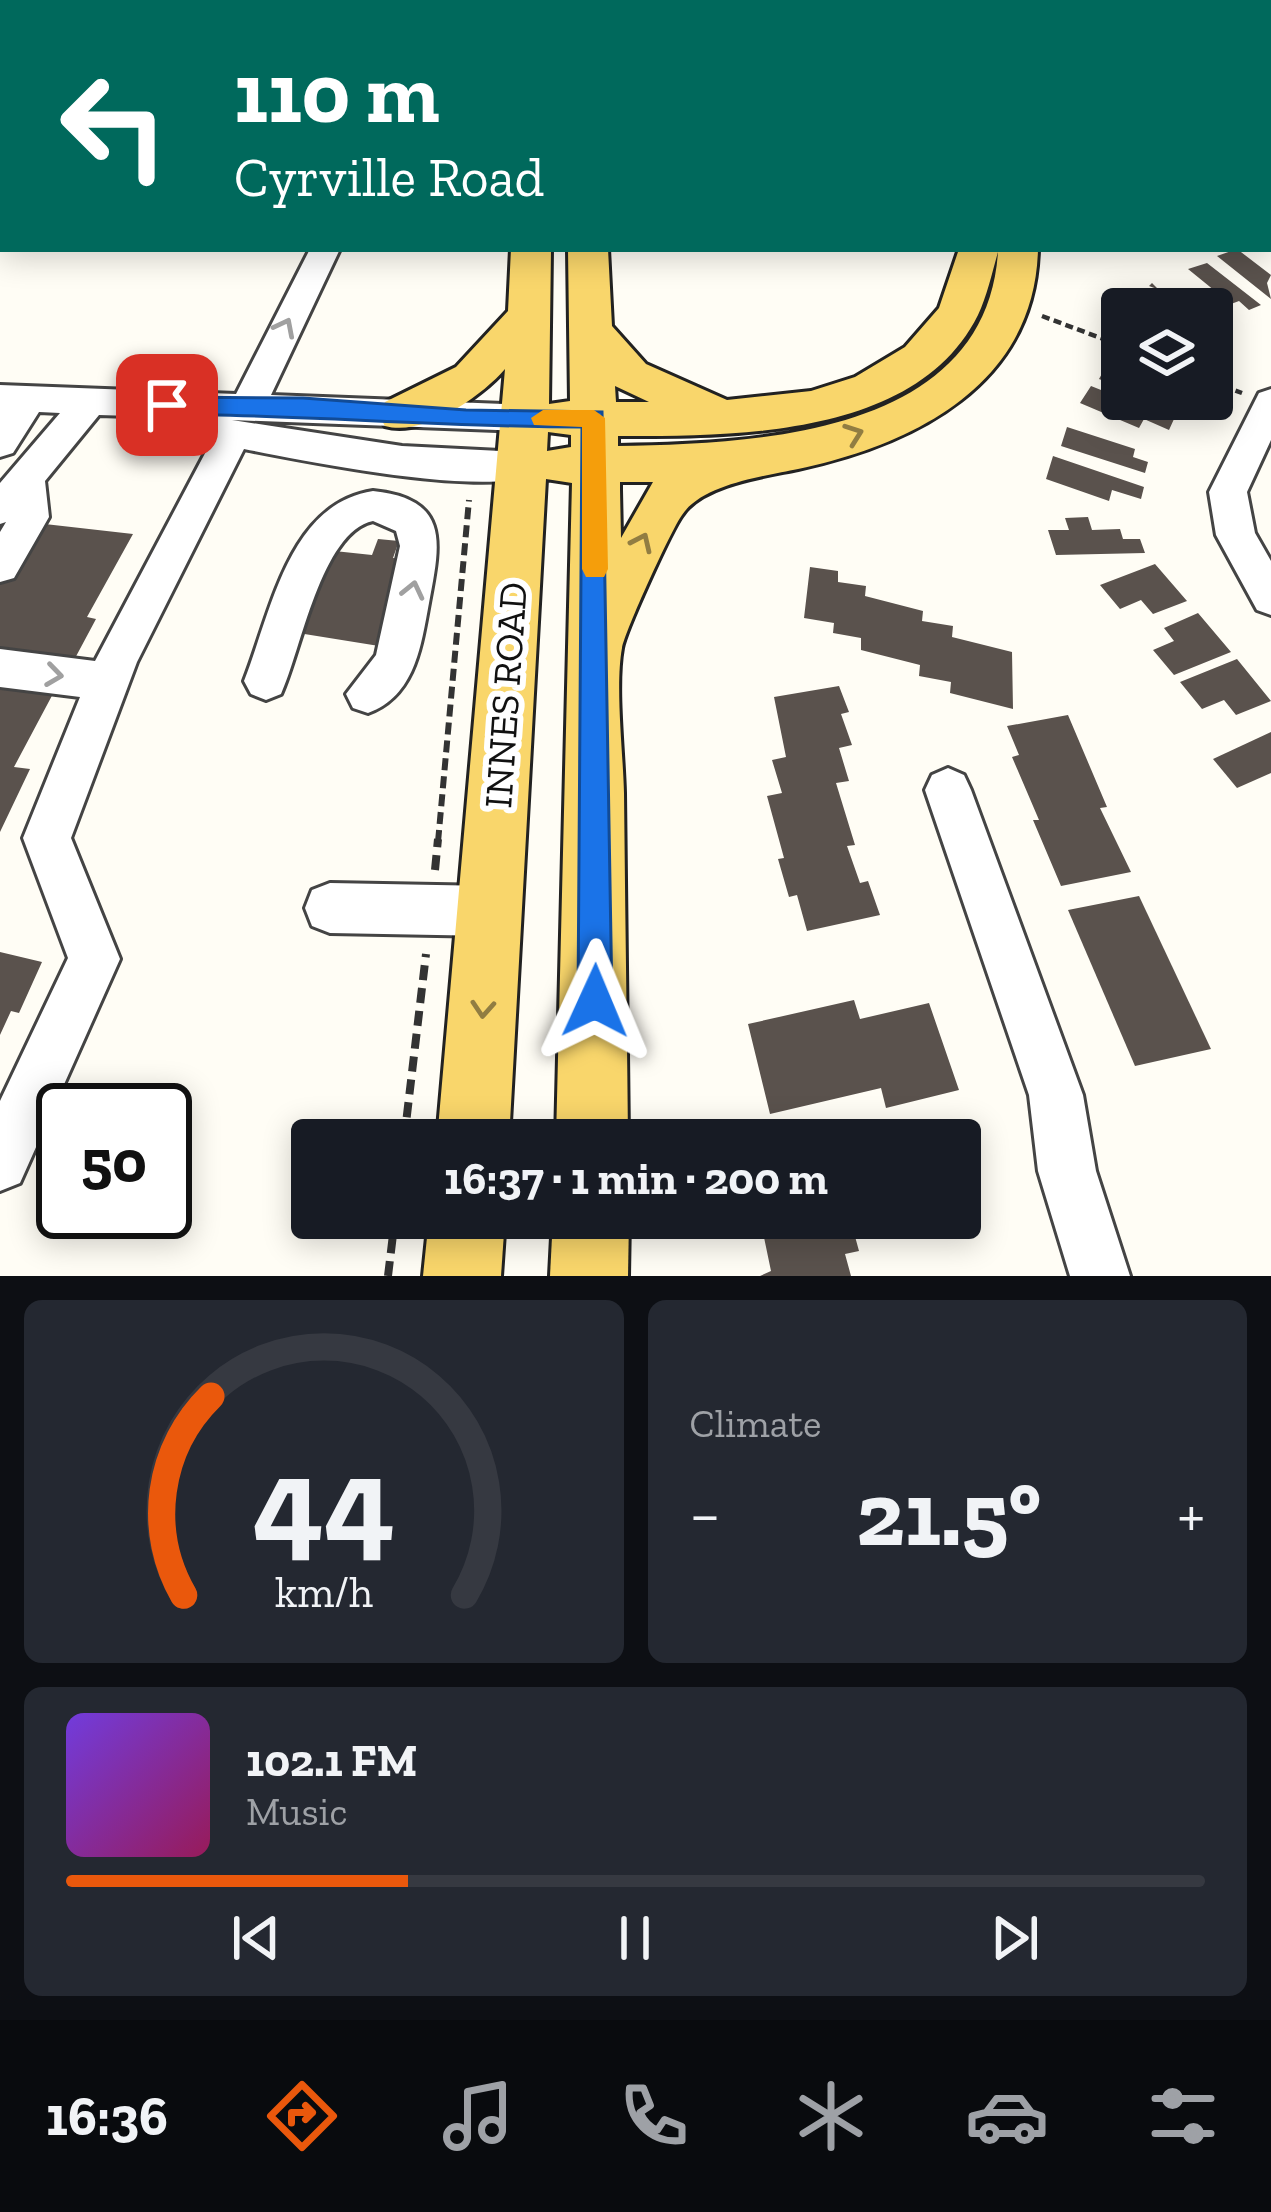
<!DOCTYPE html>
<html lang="en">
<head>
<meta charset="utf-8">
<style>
  body { margin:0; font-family:"Zilla Slab",serif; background:#242831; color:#f1f3f6; height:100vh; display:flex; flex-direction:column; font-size:45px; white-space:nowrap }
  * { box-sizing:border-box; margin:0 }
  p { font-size:39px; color:#9ea1a6 }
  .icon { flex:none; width:66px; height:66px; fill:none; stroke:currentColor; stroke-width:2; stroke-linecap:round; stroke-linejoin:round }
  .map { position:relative; height:1276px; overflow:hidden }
  .panel { display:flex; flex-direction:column; gap:24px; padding:24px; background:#0d0f14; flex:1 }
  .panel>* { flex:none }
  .hud { position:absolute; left:0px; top:0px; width:1272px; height:252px; box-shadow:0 6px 30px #0003; background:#00695c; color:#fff; overflow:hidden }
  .buttons { position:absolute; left:1101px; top:288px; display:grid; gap:24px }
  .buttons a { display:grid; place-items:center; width:132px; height:132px; border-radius:12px; background:#171b24; box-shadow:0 6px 30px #0003; font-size:60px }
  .speed { position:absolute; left:36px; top:1083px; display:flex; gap:24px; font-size:60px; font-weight:700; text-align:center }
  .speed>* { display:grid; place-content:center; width:156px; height:156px; border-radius:50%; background:#171b24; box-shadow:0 6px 30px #0003; line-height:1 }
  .speed .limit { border:6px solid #111; border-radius:18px; background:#fff; color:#111 }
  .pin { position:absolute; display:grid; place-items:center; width:102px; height:102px; color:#fff; margin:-51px; border-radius:24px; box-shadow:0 6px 18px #0006 }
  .me { position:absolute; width:132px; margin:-66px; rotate:1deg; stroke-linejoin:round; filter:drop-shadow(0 0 9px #0008) }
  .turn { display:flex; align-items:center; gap:42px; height:252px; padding:0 36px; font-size:54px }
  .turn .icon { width:156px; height:156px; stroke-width:2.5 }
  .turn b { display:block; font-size:84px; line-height:102px }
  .big { font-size:90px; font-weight:700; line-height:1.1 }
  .panel .card { flex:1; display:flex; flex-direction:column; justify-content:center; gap:18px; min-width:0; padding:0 42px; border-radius:18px; background:#242831 }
  .panel .dial { align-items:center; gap:0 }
  .dial svg { height:312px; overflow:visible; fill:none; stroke:#363941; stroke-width:7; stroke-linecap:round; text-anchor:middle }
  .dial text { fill:#f1f3f6; stroke:none }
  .song { display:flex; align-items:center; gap:36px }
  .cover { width:144px; height:144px; border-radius:18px; background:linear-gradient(135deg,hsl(260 70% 55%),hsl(330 70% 35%)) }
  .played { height:12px; border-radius:6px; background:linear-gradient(90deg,#ea580c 30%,#363941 30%) }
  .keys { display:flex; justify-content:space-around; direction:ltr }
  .heat { display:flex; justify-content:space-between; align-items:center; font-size:66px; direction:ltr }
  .panel .tiles { flex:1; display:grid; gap:24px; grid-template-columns:1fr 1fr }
  .card:last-child { grid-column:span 2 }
  .trip { position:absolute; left:291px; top:1119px; width:690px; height:120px; border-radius:12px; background:#171b24; box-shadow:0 6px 30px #0003; font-weight:700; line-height:120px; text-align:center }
  .menu { display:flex; height:192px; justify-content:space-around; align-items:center; background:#090b0e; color:#9ea1a6 }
  .menu .icon { width:84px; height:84px }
  .menu .active { color:#ea580c }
  .menu b { font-size:54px; color:#f1f3f6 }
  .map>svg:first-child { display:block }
  .building { fill:#5a524d }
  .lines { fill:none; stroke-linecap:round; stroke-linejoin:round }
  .minor-casing { stroke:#444; stroke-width:6 }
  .major-casing { stroke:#222; stroke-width:6 }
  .path-far2 { stroke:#333; stroke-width:4.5; stroke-dasharray:8 4.5; stroke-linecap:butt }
  .path-far1 { stroke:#333; stroke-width:6; stroke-dasharray:12 6; stroke-linecap:butt }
  .path { stroke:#333; stroke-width:8; stroke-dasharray:15 8; stroke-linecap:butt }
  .minor { fill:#fff; fill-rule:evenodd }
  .major { fill:#f9d66b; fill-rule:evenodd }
  .oneway { stroke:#a0a0a0 }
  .oneway2 { stroke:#917d42 }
  .route { fill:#1a73e8; stroke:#114b97; stroke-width:3 }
  .slow { fill:#f59e0b }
  .labels { text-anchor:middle; stroke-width:12; stroke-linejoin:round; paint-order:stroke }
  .street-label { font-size:39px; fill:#111; stroke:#fff }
</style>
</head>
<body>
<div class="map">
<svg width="1271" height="1276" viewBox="0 0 1271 1276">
  <rect width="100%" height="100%" fill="#fffdf5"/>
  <!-- building -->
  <g class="building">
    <polygon points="1237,249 1271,275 1267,283 1271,299 1217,256"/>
    <polygon points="1207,263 1261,305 1249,310 1239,301 1231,304 1188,269"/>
    <polygon points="1152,283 1157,288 1199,309 1160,309 1144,301 1157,289 1149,286"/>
    <polygon points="1108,363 1122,369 1122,388 1099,379"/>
    <polygon points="1091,386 1174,419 1169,430 1144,419 1139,428 1080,403"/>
    <polygon points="1067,427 1135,449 1133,457 1148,462 1145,473 1061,446"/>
    <polygon points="1053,456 1144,487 1141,499 1112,490 1109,501 1046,479"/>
    <polygon points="1088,517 1092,530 1120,529 1123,539 1140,539 1145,553 1056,555 1048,530 1069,530 1065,518"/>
    <polygon points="36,523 133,534 87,617 96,619 73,662 0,657 0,583"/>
    <polygon points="378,539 399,541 393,558 404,559 379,646 292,632 325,550 372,555"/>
    <polygon points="1155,564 1187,601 1153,614 1141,600 1120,609 1100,585"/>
    <polygon points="810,567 838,571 838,582 866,586 865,596 923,611 922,621 953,626 952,637 1012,652 1013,709 950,693 951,682 919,676 920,665 861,650 861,638 833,633 834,623 804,618"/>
    <polygon points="1198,613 1231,652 1174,675 1153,650 1174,641 1164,628"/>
    <polygon points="1237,659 1271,701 1236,715 1224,700 1202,709 1180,682"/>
    <polygon points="0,683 55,690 14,767 30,769 0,832"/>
    <polygon points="839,686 849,712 841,714 852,745 839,748 849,781 836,783 855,845 847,846 860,883 868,881 880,915 807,931 797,895 789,897 778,859 784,858 767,796 782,793 772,760 786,757 774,697"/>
    <polygon points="1068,715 1107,807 1100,808 1131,872 1061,886 1033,820 1039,820 1012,757 1019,755 1007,726"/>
    <polygon points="1271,732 1271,773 1237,788 1213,759"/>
    <polygon points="1139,896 1211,1049 1135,1066 1068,910"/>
    <polygon points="0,952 42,962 19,1013 11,1011 0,1035"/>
    <polygon points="854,1000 860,1019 929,1003 959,1090 886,1108 881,1088 770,1114 748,1024"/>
    <polygon points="760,1218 850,1218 859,1251 845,1254 851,1276 760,1276 771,1271"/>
  </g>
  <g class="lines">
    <!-- minor casing -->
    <g class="minor-casing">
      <g id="minor">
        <polygon points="47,0 72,0 45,3"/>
        <polygon points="3,49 3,67 0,68 0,50"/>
        <rect x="1269" y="95" width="2" height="16"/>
        <polygon points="0,183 3,184 3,202 0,201"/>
        <path d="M310 249H340L271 395 526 405 539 409 544 418 539 427 526 431 232 420 402 446 521 452 534 456 540 466 534 476C472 495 311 462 244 449L137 662 71 838 120 959 20 1183 0 1191V1101L68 958 23 838 80 697 0 687V649L95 661 211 442 194 437 189 428 195 418 99 415 45 481 49 517 14 578 0 582V532L6 522 0 524V483L60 413 39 412 13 453 0 457V385L236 394Z"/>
        <polygon points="1271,389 1271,440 1247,492 1255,533 1271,561 1271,615 1257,610 1216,535 1209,492 1259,393"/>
        <path d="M373 491C451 499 440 544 429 603 421 646 415 696 368 713L353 708 346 694 376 655 400 546 396 531 373 521C321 532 301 651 281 694L266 700 251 694 244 681C271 613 288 504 373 491Z"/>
        <polygon points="948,768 964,775 971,790 1083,1095 1096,1171 1130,1276 1070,1276 1038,1171 1029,1095 925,790 932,775"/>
        <polygon points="330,883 490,886 508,893 515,911 508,929 490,936 330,933 312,926 305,908 312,890"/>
      </g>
    </g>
    <!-- major casing -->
    <g class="major-casing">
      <g id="major">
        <path d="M511 249H551L549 404 570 401 568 249H608L612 326 646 364 727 400 811 391 855 377 905 347 939 308 959 249H1038C1035 384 915 444 798 469 765 476 702 484 682 515 671 530 625 631 622 648 615 686 623 752 624 793 625 909 627 1024 628 1140H556L572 483 546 479 509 1140H437L505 369C481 397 423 437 385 426L378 414 385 402 456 367 508 311ZM998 252C986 435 756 444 618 446V436C734 436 917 438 978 315 987 296 992 273 998 252ZM615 386 649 402H616ZM548 432 571 435V447L547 451ZM620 482H653L621 538 620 490Z"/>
        <polygon points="429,1218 505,1218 501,1276 423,1276"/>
        <polygon points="553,1218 629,1218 628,1276 550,1276"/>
      </g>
    </g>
    <!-- path-far2 -->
    <g class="path-far2">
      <polyline points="1042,316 1122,346"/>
      <polyline points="1212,382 1242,393"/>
    </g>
    <!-- path-far1 -->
    <polyline class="path-far1" points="438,842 469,500"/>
    <!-- path -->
    <g class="path">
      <polyline points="435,870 438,839"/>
      <polyline points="404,1140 426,954"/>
      <polyline points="388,1276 395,1218"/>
    </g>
    <!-- minor -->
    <use href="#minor" class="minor"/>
    <!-- major -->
    <use href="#major" class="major"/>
  </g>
  <!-- one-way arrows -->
  <defs><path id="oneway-chevron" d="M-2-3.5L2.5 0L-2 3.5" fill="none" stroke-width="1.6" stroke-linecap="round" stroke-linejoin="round" transform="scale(3)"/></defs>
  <g class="oneway">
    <use href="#oneway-chevron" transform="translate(285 327) rotate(-63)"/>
    <use href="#oneway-chevron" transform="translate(413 590) rotate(-77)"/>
    <use href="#oneway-chevron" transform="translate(54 675) rotate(8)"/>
  </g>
  <g class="oneway2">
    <use href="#oneway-chevron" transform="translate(854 434) rotate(-20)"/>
    <use href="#oneway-chevron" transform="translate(642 542) rotate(-65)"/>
    <use href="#oneway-chevron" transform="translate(483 1009) rotate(94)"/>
  </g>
  <!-- route -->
  <path class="route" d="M167 397 303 398 466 410 602 412 612 1001 607 1013 595 1018 583 1013 578 1001 582 427C443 427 306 415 167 414L156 405Z"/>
  <!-- slow -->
  <polygon class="slow" points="543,410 594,410 605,418 608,569 604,577 586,577 582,569 582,427 534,425 531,418"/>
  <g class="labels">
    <!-- street labels -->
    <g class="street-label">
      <text transform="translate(505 695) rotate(-86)" y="14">INNES ROAD</text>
    </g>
  </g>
</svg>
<div class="buttons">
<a><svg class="icon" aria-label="layers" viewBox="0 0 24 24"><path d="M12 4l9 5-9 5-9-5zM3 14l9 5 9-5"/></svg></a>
</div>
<div class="speed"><div class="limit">50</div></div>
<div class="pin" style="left:167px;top:405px;background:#d93025"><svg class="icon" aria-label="arrive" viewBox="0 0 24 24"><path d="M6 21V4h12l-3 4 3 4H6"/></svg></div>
<svg class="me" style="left:595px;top:1001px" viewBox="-20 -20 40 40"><path d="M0-17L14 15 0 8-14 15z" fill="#1a73e8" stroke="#fff" stroke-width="4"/></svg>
<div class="trip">16:37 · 1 min · 200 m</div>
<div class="hud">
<div class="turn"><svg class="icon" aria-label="left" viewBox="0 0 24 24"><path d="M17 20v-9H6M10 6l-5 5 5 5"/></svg><div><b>110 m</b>Cyrville Road</div></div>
</div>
</div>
<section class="panel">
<div class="tiles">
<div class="card dial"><svg viewBox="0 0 100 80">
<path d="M14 69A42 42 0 1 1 86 69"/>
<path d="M14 69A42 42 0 0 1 21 18" stroke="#ea580c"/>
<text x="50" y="56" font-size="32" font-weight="700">44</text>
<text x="50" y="72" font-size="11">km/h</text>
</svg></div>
<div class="card"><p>Climate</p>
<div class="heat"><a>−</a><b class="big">21.5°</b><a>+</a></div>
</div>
<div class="card">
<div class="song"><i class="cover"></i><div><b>102.1 FM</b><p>Music</p></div></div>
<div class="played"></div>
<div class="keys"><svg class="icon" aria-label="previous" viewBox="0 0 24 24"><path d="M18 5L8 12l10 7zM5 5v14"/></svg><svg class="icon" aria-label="pause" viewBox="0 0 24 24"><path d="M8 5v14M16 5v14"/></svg><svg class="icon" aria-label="next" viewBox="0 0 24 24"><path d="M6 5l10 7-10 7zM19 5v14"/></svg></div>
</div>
</div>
</section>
<nav class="menu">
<b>16:36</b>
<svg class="icon active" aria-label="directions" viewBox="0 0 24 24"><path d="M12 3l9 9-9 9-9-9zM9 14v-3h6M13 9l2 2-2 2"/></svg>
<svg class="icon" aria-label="music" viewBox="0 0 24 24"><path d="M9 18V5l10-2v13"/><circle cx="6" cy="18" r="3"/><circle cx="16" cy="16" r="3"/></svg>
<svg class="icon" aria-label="phone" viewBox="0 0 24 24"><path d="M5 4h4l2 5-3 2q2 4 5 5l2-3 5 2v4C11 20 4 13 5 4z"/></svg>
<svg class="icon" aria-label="climate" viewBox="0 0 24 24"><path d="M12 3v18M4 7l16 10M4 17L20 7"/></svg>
<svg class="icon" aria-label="car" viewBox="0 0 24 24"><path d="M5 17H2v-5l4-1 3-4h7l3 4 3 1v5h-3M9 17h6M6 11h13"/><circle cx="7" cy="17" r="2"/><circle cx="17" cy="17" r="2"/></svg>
<svg class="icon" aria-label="filters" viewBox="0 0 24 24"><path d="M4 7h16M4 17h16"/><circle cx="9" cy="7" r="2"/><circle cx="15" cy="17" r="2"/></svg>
</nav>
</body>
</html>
